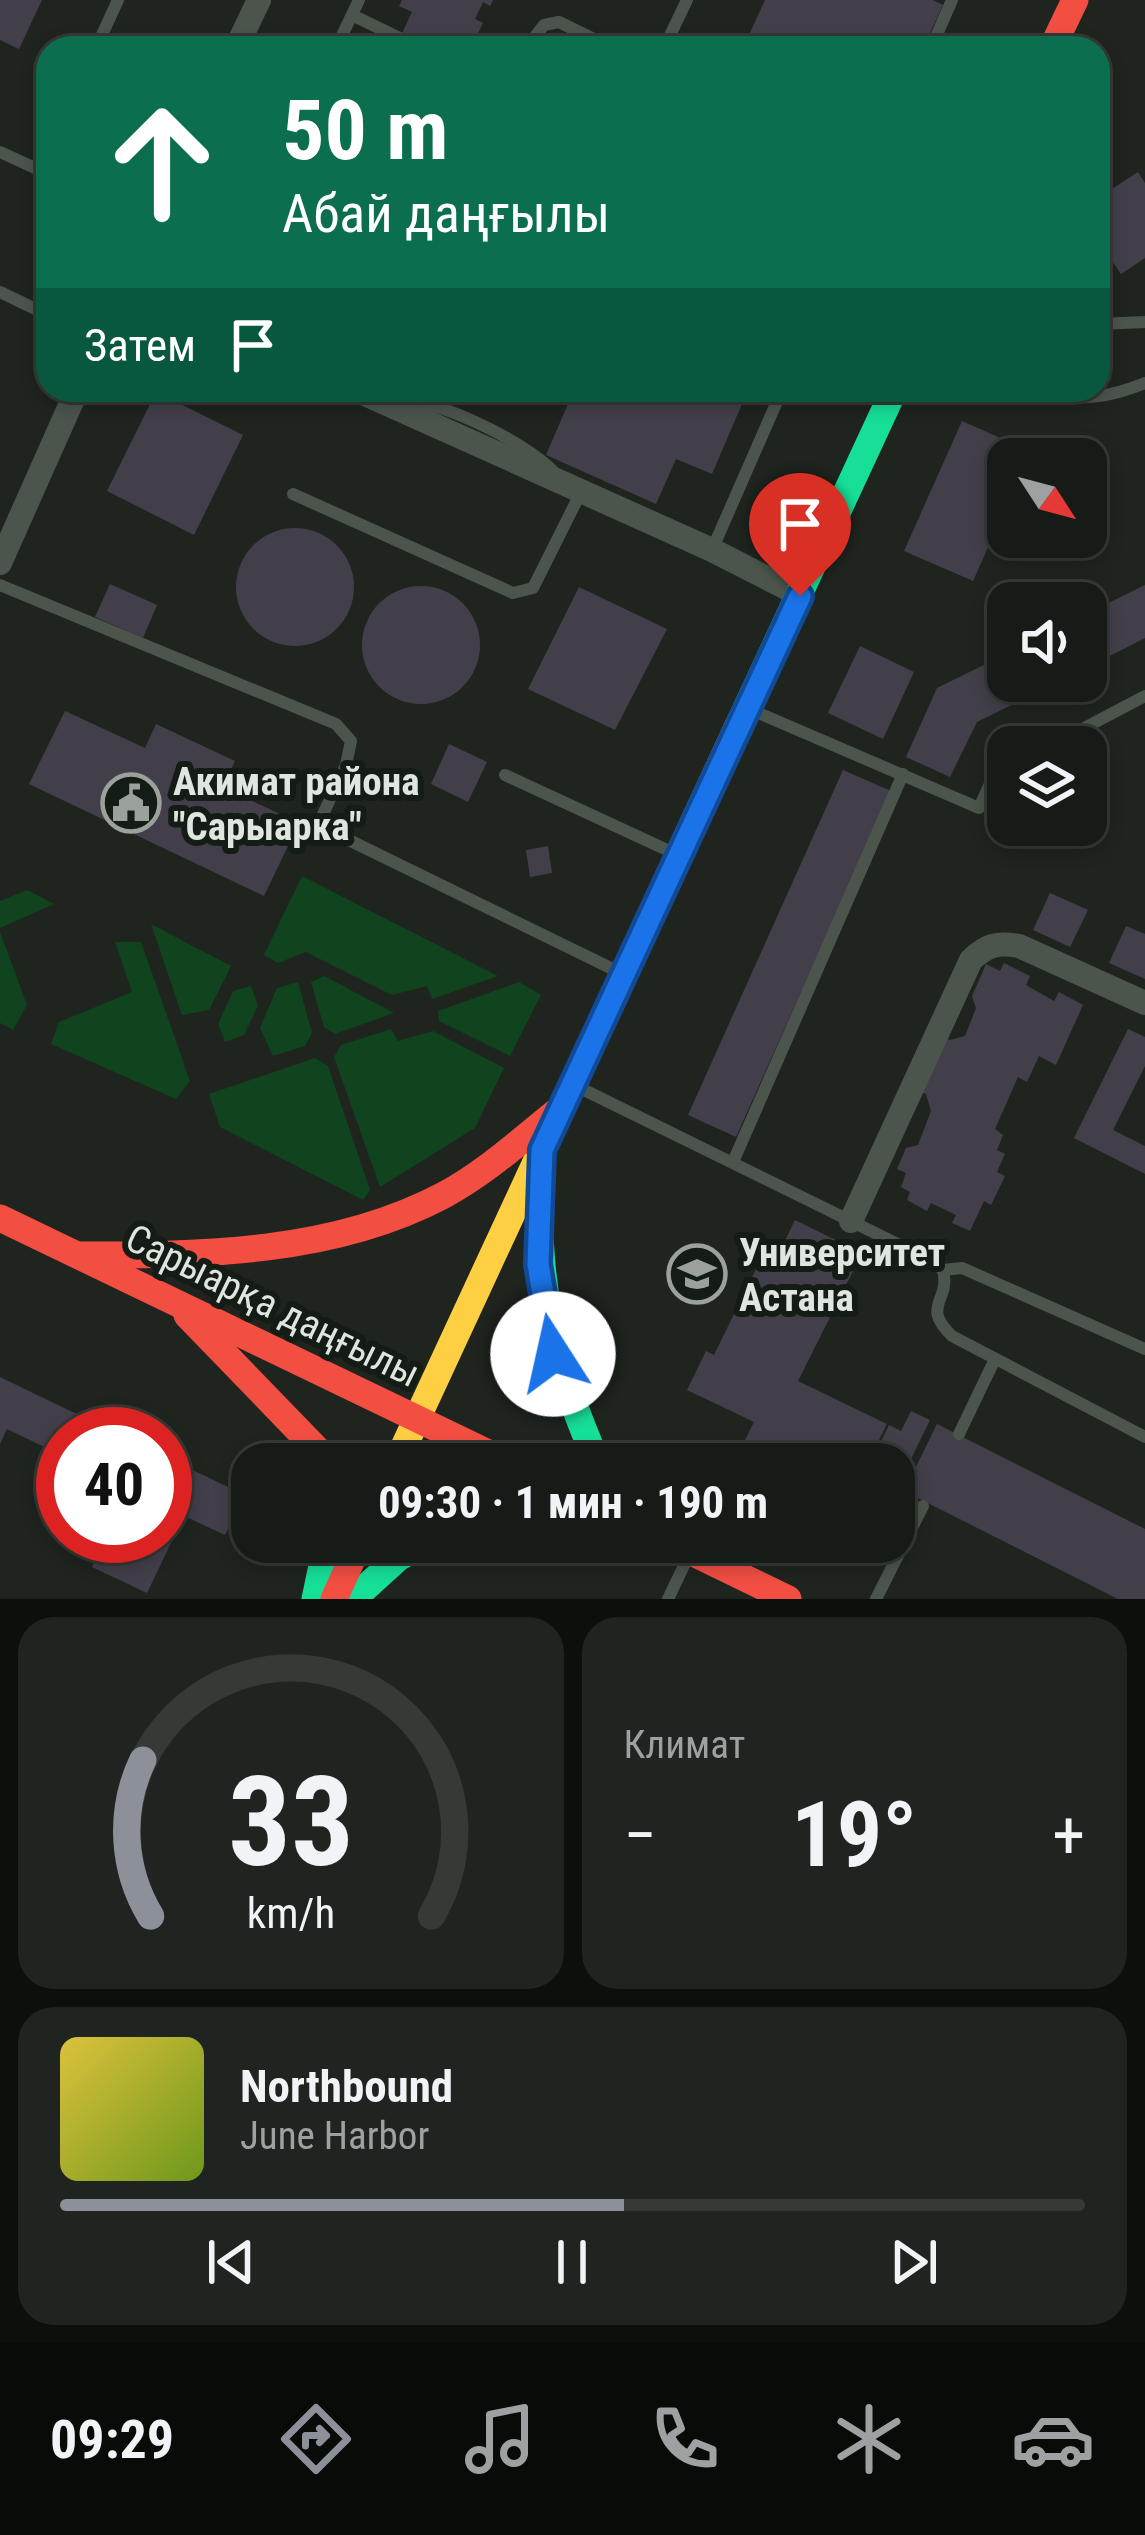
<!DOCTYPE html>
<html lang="ru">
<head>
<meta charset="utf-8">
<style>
  body { margin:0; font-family:"Roboto Condensed",sans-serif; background:#202420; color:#f1f3f6; height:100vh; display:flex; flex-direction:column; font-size:45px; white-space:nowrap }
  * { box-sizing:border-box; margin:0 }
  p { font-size:39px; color:#9ea1a1 }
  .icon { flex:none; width:66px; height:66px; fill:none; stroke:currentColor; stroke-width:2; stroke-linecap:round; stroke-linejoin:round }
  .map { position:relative; height:1599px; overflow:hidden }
  .panel { display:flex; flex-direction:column; gap:18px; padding:18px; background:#0d0f0d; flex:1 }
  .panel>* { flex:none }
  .banner { position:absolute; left:36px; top:36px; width:1074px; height:366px; border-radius:36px; box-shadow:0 6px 18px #0003,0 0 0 3px #363936; background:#0b6e4f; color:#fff; overflow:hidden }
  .needle { width:78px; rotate:126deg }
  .buttons { position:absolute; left:987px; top:438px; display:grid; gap:24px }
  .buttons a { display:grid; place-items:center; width:120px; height:120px; border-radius:24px; background:#171b17; box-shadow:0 6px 18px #0003,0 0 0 3px #363936; font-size:60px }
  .speed { position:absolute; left:36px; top:1407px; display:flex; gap:24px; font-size:60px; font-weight:700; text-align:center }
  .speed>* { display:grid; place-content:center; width:156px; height:156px; border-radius:50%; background:#171b17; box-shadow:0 6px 18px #0003,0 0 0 3px #363936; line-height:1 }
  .speed .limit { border:18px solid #d22; background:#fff; color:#111 }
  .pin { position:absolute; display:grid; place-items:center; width:102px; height:102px; color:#fff; margin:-123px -51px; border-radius:50% 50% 50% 0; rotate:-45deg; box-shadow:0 0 12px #0007 }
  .pin .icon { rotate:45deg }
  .me { position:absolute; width:132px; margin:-66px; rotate:350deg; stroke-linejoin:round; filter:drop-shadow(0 0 9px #0008) }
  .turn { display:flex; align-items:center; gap:42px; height:252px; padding:0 48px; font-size:54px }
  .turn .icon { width:156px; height:156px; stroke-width:2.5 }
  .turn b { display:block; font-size:84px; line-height:102px }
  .then { display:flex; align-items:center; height:114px; padding:0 48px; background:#0003; gap:24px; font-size:45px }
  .big { font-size:90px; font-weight:700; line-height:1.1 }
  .panel .tile { flex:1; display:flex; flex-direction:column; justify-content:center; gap:18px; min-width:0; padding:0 42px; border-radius:36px; background:#202420 }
  .panel .dial { align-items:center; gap:0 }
  .dial svg { height:312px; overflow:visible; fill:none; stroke:#363936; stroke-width:7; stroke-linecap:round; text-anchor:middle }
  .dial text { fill:#f1f3f6; stroke:none }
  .song { display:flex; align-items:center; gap:36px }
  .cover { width:144px; height:144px; border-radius:18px; background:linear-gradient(135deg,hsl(50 70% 55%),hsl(80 70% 35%)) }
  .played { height:12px; border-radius:6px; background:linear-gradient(90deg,#8c9099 55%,#363936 55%) }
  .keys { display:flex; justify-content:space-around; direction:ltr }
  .heat { display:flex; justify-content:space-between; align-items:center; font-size:66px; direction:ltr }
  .panel .tiles { flex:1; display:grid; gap:18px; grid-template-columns:1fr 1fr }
  .tile:last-child { grid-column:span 2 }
  .trip { position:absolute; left:231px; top:1443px; width:684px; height:120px; border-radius:36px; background:#171b17; box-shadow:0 6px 18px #0003,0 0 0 3px #363936; font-weight:700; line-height:120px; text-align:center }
  .tab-bar { display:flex; height:192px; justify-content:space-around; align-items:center; background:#090b09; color:#9ea1a1 }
  .tab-bar .icon { width:84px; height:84px }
  .tab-bar .selected { color:#8c9099 }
  .tab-bar b { font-size:54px; color:#f1f3f6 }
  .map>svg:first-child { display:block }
  .green { fill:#0f441e }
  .building { fill:#423f4a }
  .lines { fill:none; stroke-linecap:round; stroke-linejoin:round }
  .lane { stroke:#4b554c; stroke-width:12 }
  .street { stroke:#4b554c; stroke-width:24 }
  .fast { stroke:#16e098; stroke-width:27 }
  .slow { stroke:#ffcf43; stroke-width:27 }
  .jam { stroke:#f24e42; stroke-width:27 }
  .route-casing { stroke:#114b97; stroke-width:30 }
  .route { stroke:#1a73e8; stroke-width:21 }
  .labels { text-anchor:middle; stroke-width:12; stroke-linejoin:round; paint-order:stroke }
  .poi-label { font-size:39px; font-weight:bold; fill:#dfe5df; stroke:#141d15; text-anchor:start }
  .street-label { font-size:39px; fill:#dfe5df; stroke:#141d15 }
</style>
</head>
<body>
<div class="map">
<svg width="1145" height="1599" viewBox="0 0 1145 1599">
  <rect width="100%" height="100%" fill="#1f241f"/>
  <!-- green -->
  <g class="green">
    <polygon points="302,876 498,976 432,999 427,986 392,995 306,952 278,963 264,955"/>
    <polygon points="27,890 54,904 0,928 0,901"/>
    <polygon points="151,924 231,966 209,1010 182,1015"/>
    <polygon points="0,932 27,1005 13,1030 0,1023"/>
    <polygon points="115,942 141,942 190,1081 176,1099 51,1044 59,1022 132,992"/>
    <polygon points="324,976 394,1013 335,1034 324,1027 311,982"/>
    <polygon points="298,982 312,1033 305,1046 273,1056 260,1028 277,988"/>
    <polygon points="519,982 541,995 510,1056 439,1021 438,1011"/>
    <polygon points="251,986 258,1006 244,1035 225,1042 218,1024 233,991"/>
    <polygon points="391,1029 398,1041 433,1031 504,1068 475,1128 380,1187 334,1057 341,1045"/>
    <polygon points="315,1058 328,1066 370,1190 363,1200 220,1127 209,1094"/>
  </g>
  <!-- building -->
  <g class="building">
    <polygon points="0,0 42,0 19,49 0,40"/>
    <polygon points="402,0 493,0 490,6 483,2 475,19 483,23 473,44 465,40 461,48 395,48 412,12 399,6"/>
    <polygon points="765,0 933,0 943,5 923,48 743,48"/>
    <polygon points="1138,172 1145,183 1145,258 1121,274 1112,261 1098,270 1098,198"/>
    <polygon points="574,390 748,390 712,474 676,459 656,504 546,455"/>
    <polygon points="156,392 243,435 194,535 107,491"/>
    <polygon points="962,421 1048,459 1008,459 1008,537 1049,537 1042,553 995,532 973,581 904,551"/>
    <circle cx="295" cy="587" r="59"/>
    <polygon points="110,584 157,605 143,638 95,617"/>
    <polygon points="1145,585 1145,638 1086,668 1086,614"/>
    <circle cx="421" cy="645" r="59"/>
    <polygon points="579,587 667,629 615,730 528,689"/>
    <polygon points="860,646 914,672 883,739 828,713"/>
    <polygon points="1008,653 1008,681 1060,681 977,722 950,777 906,757 937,688"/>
    <polygon points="65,711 145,748 156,724 235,761 223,787 299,823 264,896 29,784"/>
    <polygon points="449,744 487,762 468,802 431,784"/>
    <polygon points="843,770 891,791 736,1137 688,1115"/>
    <polygon points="548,846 552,873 530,877 526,850"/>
    <polygon points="1050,893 1088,910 1070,947 1033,930"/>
    <polygon points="1126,926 1145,934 1145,979 1109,963"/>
    <polygon points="1004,963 1030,976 1026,985 1054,1001 1059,992 1083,1005 1056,1065 1039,1056 1027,1082 1018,1077 995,1129 1003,1135 997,1150 1005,1154 997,1172 1005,1176 991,1205 984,1201 970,1231 952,1223 956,1215 931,1203 927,1211 907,1200 910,1192 901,1187 906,1173 897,1169 906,1148 918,1145 931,1111 926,1094 915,1089 937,1034 950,1040 965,1036 976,1008 972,996 986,964 1000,971"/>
    <polygon points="1128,1029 1145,1037 1145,1066 1113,1130 1145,1146 1145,1174 1074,1138"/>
    <polygon points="795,1220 862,1253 798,1381 887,1424 867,1464 795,1464 745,1440 754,1422 687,1390 706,1351 714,1355 763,1255 775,1261"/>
    <polygon points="0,1377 118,1434 63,1434 63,1456 7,1429 0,1444"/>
    <polygon points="911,1411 930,1420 894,1494 894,1464 870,1464 889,1425 901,1431"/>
    <polygon points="937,1424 1145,1529 1145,1599 1118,1599 904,1491"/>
    <polygon points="165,1457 245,1495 225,1535 184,1516 147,1593 92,1567 107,1536 165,1536"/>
  </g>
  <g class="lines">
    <!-- lane -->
    <g class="lane">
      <polyline points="352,15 420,48"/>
      <polyline points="96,48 118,0"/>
      <polyline points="336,48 359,0"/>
      <polyline points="526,48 544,25 559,22 612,48"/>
      <polyline points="664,48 687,0"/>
      <polyline points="931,48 952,0"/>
      <polyline points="0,152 48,174"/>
      <polyline points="40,170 48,152"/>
      <polyline points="0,292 48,315"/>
      <polyline points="1098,324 1145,322"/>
      <path d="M1044 390C1080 403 1110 397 1145 383"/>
      <path d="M389 398C432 396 523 440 553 471"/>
      <polyline points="293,494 513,593 533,588 581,492"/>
      <polyline points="712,550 782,390"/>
      <polyline points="0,585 336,724 351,741 346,765 318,825 623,974"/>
      <polyline points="747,708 979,808 994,775 1008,768"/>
      <polyline points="1048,747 1145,696"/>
      <polyline points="505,775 678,855"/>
      <polyline points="574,1085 934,1262 943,1270 962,1268 1145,1349"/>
      <polyline points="733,1162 903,774"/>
      <path d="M943 1270C951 1302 920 1305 952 1336L1145 1437"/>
      <polyline points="959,1434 995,1359"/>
      <polyline points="668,1599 688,1557"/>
      <polyline points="876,1599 923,1506"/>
    </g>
    <!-- street -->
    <g class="street">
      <polyline points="236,48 259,0"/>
      <polyline points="356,390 712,550 800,595"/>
      <polyline points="0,563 77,390"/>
      <path d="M851 1221 971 960C987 945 997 942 1019 946L1145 1003"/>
    </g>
    <!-- fast -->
    <g class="fast">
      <polyline points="738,726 894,390"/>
      <path d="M541 1170C534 1280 553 1363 598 1464"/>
      <polyline points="315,1599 327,1542"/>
      <polyline points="353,1599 398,1558 427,1542"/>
    </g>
    <!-- slow -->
    <polyline class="slow" points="396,1464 738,726"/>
    <!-- jam -->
    <g class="jam">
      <polyline points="1052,48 1075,0"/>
      <polyline points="0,1218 511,1464"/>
      <path d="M80 1255C202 1255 333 1254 444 1195 485 1173 520 1141 556 1112"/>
      <polyline points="187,1315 331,1464"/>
      <polyline points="671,1542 788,1599"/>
      <polyline points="334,1599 360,1542"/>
    </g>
  </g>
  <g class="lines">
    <!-- route casing -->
    <g class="route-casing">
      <polyline id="route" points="553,1354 538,1264 542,1150 800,596"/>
    </g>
    <!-- route -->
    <use href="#route" class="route"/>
  </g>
  <!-- icons -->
  <defs>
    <g id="civic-ring" transform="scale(3)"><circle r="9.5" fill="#141d15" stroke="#9ca19c" stroke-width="1.5"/><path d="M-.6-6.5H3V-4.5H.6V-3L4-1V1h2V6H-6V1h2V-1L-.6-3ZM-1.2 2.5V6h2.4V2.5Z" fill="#9ca19c"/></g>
    <g id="university-ring" transform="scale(3)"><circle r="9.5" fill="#141d15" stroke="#9ca19c" stroke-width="1.5"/><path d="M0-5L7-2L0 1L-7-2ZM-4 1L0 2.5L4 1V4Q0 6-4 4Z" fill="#9ca19c"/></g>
  </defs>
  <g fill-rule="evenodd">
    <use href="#civic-ring" x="131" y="803"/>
    <use href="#university-ring" x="697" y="1274"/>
  </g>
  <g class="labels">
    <!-- poi labels -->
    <g class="poi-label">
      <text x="173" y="795">Акимат района<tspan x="173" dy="45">"Сарыарка"</tspan></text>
      <text x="739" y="1266">Университет<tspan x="739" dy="45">Астана</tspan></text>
    </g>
    <!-- street labels -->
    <g class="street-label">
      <text transform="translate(273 1305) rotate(26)" y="14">Сарыарқа даңғылы</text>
    </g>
  </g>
</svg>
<div class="buttons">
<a><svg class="needle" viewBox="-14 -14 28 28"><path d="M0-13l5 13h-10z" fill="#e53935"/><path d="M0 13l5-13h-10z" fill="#9ea1a1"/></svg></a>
<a><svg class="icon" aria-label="sound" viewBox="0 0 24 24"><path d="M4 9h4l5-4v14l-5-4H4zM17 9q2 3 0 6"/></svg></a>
<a><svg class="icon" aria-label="layers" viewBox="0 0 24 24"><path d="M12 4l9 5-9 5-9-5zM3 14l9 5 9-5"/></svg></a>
</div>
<div class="speed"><div class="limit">40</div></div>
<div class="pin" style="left:800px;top:596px;background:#d93025"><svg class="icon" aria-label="arrive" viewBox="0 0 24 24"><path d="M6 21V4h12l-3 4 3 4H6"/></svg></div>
<svg class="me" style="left:553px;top:1354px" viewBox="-20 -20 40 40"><circle r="19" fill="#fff"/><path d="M0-13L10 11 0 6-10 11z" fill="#1a73e8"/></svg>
<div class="trip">09:30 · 1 мин · 190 m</div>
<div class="banner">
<div class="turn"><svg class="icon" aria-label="ahead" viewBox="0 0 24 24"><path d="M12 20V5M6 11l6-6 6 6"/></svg><div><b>50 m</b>Абай даңғылы</div></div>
<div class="then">Затем<svg class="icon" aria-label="arrive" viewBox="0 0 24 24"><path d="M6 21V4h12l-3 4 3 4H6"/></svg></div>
</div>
</div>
<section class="panel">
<div class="tiles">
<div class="tile dial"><svg viewBox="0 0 100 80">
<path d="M14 69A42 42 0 1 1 86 69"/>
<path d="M14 69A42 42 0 0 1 12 29" stroke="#8c9099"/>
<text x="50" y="56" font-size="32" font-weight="700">33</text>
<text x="50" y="72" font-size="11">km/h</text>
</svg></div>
<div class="tile"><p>Климат</p>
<div class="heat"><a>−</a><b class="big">19°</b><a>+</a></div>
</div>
<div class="tile">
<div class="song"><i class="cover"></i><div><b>Northbound</b><p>June Harbor</p></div></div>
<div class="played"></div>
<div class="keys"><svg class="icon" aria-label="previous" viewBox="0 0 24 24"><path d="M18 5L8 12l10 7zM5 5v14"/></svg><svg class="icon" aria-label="pause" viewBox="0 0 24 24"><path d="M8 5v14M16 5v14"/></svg><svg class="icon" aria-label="next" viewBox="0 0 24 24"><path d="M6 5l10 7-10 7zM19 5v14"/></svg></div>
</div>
</div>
</section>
<nav class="tab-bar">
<b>09:29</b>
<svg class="icon selected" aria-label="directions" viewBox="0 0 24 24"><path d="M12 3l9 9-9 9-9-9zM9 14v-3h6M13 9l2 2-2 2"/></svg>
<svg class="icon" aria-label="music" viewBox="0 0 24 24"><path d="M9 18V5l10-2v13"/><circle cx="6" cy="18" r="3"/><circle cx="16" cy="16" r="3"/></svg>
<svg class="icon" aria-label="phone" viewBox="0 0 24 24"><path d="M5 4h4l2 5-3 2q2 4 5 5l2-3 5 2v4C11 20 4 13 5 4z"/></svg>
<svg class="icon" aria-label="climate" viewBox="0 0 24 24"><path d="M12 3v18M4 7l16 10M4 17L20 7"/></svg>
<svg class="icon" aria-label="car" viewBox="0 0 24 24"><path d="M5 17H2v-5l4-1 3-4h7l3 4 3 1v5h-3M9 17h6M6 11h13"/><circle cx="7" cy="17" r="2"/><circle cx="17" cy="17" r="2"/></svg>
</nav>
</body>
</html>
